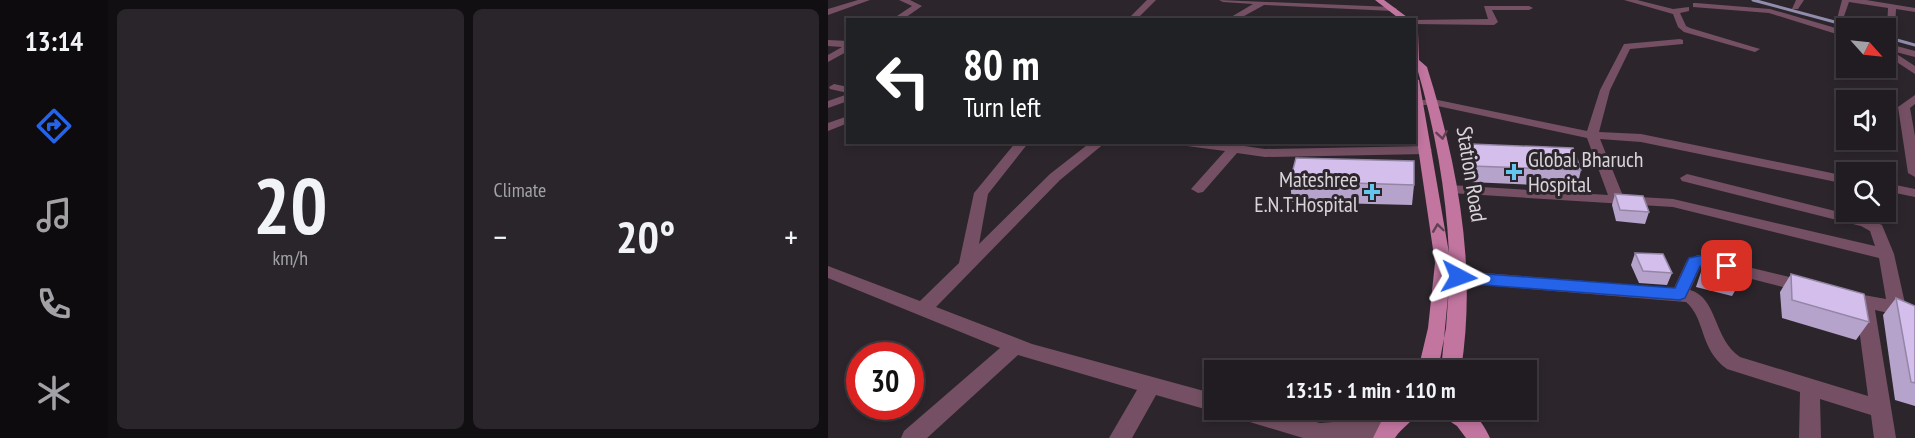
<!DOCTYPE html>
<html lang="en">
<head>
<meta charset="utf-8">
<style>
  body { margin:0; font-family:"PT Sans Narrow",sans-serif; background:#29252a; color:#f1f3f6; height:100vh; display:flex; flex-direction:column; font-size:22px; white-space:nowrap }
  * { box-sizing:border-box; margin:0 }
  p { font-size:20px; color:#a2a1a5 }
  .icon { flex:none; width:33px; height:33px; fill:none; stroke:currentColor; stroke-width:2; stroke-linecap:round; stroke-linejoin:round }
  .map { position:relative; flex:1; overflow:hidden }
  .panel { display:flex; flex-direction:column; gap:9px; padding:9px; background:#120f12; width:720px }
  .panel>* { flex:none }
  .guide { position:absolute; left:18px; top:18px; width:570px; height:126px; border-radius:0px; box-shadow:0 3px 9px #0003,0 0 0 2px #3e3a3f; background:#202124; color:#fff; overflow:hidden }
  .needle { width:39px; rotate:117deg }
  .tools { position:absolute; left:1008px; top:18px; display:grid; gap:12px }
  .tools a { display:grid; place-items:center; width:60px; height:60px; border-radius:0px; background:#211c21; box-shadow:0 3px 9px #0003,0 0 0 2px #3e3a3f; font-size:30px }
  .speed { position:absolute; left:18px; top:342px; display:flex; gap:12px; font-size:30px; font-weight:700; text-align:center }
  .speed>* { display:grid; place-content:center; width:78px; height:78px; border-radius:50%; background:#211c21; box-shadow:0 3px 9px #0003,0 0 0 2px #3e3a3f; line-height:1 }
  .speed .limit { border:9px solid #d22; background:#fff; color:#111 }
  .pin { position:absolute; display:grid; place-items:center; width:51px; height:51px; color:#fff; margin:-26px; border-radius:12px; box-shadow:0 3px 9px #0006 }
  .me { position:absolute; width:66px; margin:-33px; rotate:94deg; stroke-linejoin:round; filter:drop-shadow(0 0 4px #0008) }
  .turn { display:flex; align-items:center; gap:21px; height:126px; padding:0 18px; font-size:27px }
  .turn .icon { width:78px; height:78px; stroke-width:2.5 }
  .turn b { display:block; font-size:42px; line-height:51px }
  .big { font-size:45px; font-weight:700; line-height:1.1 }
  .panel .card { flex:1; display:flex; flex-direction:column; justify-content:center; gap:9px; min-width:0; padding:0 21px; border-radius:9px; background:#29252a }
  .panel .dial { align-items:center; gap:0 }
  .dial b { font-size:78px; line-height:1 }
  .heat { display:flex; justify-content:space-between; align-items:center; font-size:33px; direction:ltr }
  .panel .tiles { flex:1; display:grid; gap:9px; grid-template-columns:repeat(2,1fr) }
  .trip { position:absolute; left:376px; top:360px; width:333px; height:60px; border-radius:0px; background:#211c21; box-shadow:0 3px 9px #0003,0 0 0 2px #3e3a3f; font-weight:700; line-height:60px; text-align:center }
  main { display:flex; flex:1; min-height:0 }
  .tabs { display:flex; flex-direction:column; width:108px; justify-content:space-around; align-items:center; background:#0d0b0d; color:#a2a1a5 }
  .tabs .icon { width:42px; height:42px }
  .tabs .active { color:#2563eb }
  .tabs b { font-size:27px; color:#f1f3f6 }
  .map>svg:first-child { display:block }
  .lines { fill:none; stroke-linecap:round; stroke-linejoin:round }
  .stream { stroke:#908dad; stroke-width:3 }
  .minor { fill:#755064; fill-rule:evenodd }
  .major { fill:#c1759f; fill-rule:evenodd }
  .wall { fill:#b6a3cb }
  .building { fill:#d4beec; stroke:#9485a5; stroke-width:1.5 }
  .oneway { stroke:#604254 }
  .route { fill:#2563eb; stroke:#184099; stroke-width:1.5 }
  .poi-dot { fill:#64c5ee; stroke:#2c262c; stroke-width:2 }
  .labels { text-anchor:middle; stroke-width:6; stroke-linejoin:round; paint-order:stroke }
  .poi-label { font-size:22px; fill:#d8d4d8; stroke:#2c262c; text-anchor:start }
  .street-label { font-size:22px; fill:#d8d4d8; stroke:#2c262c }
</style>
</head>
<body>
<main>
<nav class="tabs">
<b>13:14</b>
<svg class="icon active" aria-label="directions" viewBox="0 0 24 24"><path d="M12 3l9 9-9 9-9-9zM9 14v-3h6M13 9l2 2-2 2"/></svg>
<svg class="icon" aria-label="music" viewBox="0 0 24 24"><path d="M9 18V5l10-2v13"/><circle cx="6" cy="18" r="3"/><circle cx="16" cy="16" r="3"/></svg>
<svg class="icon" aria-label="phone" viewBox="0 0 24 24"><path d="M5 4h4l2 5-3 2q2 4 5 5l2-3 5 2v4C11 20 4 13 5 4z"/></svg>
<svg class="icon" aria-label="climate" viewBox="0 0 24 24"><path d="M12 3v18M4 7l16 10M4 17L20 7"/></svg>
</nav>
<section class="panel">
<div class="tiles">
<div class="card dial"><b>20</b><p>km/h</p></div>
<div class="card"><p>Climate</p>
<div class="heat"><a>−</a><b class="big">20°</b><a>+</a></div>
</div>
</div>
</section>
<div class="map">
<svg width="1087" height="438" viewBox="0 0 1087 438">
  <rect width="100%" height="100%" fill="#2c262c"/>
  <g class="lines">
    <!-- stream -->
    <g class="stream">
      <polyline points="925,0 1029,28"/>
      <polyline points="1058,37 1087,45"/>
    </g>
    <!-- minor -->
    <g class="minor">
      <polygon points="30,0 42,0 0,15 0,9"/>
      <polygon points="71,0 82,0 94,6 74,20 63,20 84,6"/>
      <polygon points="319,0 328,0 308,20 299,20"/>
      <polygon points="391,0 565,7 569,9 565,11 436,5 409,20 398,20 425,4 395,2"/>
      <polygon points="796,0 809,0 845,9 861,7 861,11 852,13 858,26 862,28 932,49 927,52 856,32 850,27 845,14"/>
      <polygon points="968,0 976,0 970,9 964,9"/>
      <polygon points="1014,0 1038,0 1087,8 1087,12 1068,9 1067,29 1063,32 1059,29 1060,8 1021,2 1015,19 1009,19"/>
      <polygon points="868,3 942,9 1018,31 1018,37 941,13 865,7 865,3"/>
      <polygon points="656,6 701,6 705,8 701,10 664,10 670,22 666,25 586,24 586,20 583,20 660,19"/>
      <path d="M852 39 855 40V44L802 49 782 90 771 132 813 134 1018 176V184L813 142 772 139 795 196 845 199 1047 246 1042 231 1033 226 854 181 852 178 859 174 1043 220 1054 225 1066 254 1078 308 1075 313 1069 315 1047 310 1068 438H1046L1043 415 992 399 993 438H971L972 392 899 369C871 349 878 319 858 302L631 283 625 281 623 277 625 273 631 271 846 288 859 260 870 255 978 281 984 283 987 287 984 291 978 293 873 266 862 290C890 298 885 339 912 357L1040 396 1028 306 1013 302 1010 298 1013 294 1019 292 1058 299 1051 258 845 207 622 193 615 189 622 185 780 195 759 138 605 105H587L586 101 605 99 759 131 772 90 796 44Z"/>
      <polygon points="0,40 20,41 20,51 0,62 0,55 14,47 0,46"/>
      <polygon points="1058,43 1087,51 1087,57 1064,51 1087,66 1087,74 1058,55"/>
      <polygon points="6,84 20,87 20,93 2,89 1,87"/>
      <polygon points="20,94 20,101 0,108 0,101"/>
      <polygon points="1087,95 1087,104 1082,108 1087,136 1087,177 1080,173 1070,107"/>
      <polygon points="20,116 20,123 0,131 0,123"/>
      <polygon points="188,142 201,142 160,194 151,244 222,174 263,142 278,142 232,180 108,307 204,344 387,394 387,410 394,410 387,412 328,395 304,438 281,438 309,390 190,355 99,438 73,438 76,431 172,348 0,278 0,266 92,301 131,263 146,193"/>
      <polygon points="353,142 389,142 437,149 598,146 604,150 598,154 437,157 409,153 375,192 370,193 363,189 397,151 359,146"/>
      <polygon points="1058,183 1087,189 1087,197 1058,191"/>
      <polygon points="398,410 441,410 492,423 544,419 564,410 577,410 580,417 577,424 548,438 475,438 402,416"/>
    </g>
    <!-- major -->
    <g class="major">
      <polygon points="547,0 556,0 583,20 573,20"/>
      <path d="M586 29 590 32 591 60 599 67C630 165 649 268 633 370H613L621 286 618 328 610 370H590L600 328 607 263 586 120V77L591 80 621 253C618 190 607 129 589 68L586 67Z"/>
      <path d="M564 410H592C586 421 574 427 567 438H545L553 422Z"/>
      <path d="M610 410C638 407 650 411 662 438H638L629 426 614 416Z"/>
    </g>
  </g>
  <!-- wall -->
  <g class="wall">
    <polygon points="586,111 588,130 587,144 468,144 468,142 586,142"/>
    <polygon points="642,144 753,170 749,187 642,182 640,160"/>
    <polygon points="462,181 586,185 584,205 464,202"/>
    <polygon points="787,194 821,212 817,224 788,221 784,205"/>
    <polygon points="807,253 844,273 839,285 811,283 803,265"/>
    <polygon points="880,257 911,284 904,296 868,287 874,269"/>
    <polygon points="963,274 1041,322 1028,340 954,318 952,292"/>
    <polygon points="1068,298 1087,306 1087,406 1067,400 1055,315"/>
  </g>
  <!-- building -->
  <g class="building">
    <polygon points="586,111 588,130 586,130"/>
    <polygon points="642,144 745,148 753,170 644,166"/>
    <polygon points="468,158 586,161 586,185 462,181"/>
    <polygon points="787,194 815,196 821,212 792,210"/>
    <polygon points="807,253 835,254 844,273 815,271"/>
    <polygon points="880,257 910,264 911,284 874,275"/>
    <polygon points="963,274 1036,294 1041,322 964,300"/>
    <polygon points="1068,298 1087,306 1087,383 1083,382"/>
  </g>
  <!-- one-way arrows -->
  <defs><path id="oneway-chevron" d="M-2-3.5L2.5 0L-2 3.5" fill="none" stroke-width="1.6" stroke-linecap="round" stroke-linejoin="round" transform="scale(1.5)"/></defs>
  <g class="oneway">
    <use href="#oneway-chevron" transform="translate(614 135) rotate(81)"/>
    <use href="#oneway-chevron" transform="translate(610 228) rotate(-98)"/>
  </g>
  <!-- route -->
  <polygon class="route" points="876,255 904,263 907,266 899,271 872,266 857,298 852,300 631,283 623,277 631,272 847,288 861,258"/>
  <!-- markers -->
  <g class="poi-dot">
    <path d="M683 163h6v6h6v6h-6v6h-6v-6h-6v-6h6z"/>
    <path d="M541 183h6v6h6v6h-6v6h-6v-6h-6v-6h6z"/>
  </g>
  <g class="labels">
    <!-- poi labels -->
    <g class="poi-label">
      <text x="700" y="167">Global Bharuch<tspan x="700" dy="25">Hospital</tspan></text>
      <text x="530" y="187" text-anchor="end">Mateshree<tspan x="530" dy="25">E.N.T.Hospital</tspan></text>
    </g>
    <!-- street labels -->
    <g class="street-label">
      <text transform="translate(644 174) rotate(81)" y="8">Station Road</text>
    </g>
  </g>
</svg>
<div class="tools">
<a><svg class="needle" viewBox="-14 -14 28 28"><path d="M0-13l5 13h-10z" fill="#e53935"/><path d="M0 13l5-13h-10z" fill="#a2a1a5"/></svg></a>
<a><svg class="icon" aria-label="sound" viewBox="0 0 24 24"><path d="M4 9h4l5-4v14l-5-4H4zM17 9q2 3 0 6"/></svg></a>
<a><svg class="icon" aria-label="search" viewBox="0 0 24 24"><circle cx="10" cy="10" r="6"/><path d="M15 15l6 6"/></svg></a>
</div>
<div class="speed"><div class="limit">30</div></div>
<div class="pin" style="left:899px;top:266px;background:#d93025"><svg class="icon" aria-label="arrive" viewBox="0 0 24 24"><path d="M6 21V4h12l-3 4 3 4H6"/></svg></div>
<svg class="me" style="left:631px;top:277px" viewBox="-20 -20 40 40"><path d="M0-17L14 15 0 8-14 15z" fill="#2563eb" stroke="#fff" stroke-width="4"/></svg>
<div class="trip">13:15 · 1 min · 110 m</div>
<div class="guide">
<div class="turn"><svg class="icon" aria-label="left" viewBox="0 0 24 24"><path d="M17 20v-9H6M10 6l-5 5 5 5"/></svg><div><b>80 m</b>Turn left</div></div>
</div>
</div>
</main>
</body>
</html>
